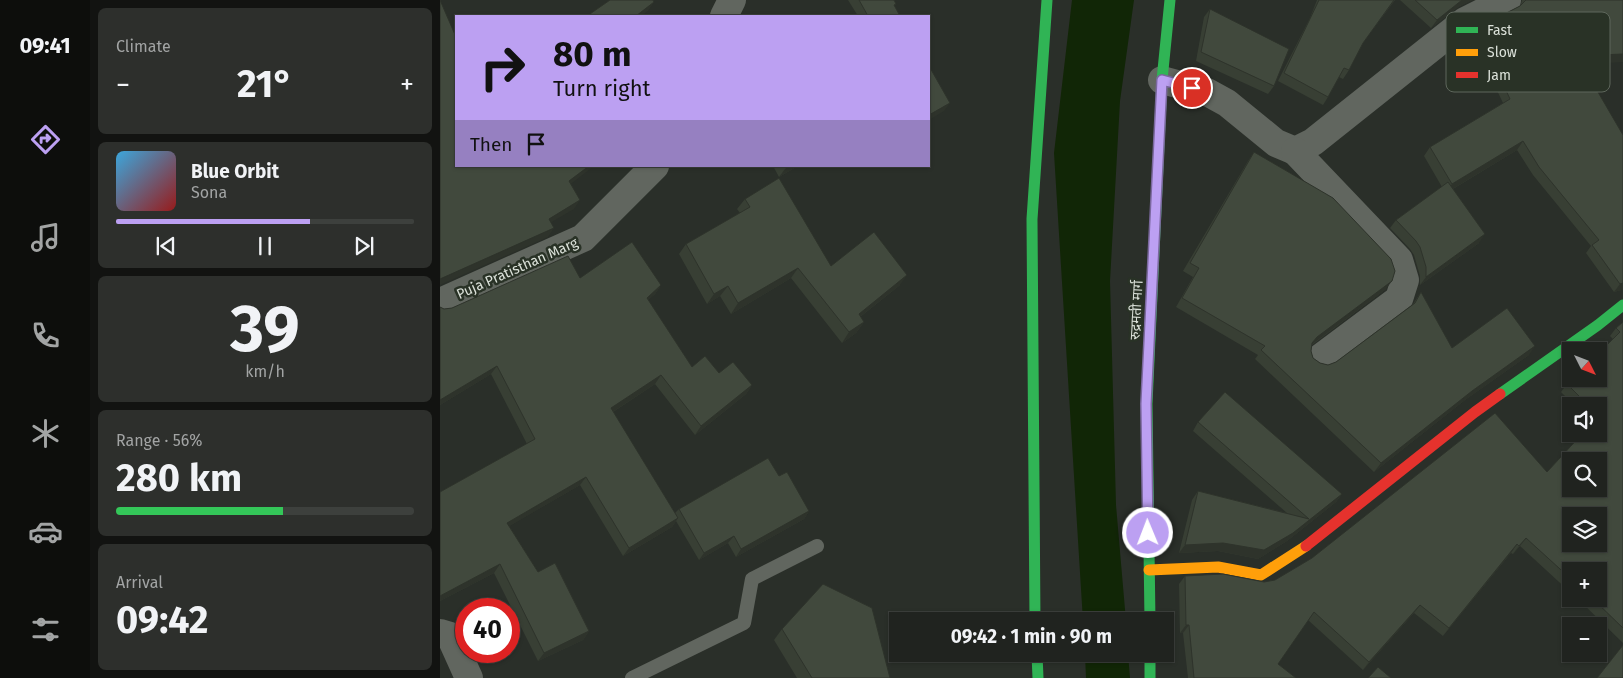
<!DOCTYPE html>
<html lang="en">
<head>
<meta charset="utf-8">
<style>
  body { margin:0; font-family:"Fira Sans","Noto Sans Devanagari",sans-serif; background:#2d2f2c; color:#f1f3f6; height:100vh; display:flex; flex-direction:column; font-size:19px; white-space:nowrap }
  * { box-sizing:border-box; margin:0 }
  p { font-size:16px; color:#a2a4a4 }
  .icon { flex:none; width:28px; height:28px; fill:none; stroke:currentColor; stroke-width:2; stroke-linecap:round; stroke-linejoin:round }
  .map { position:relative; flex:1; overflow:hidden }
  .sheet { display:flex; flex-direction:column; gap:8px; padding:8px; background:#121311; width:350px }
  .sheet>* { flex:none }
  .guide { position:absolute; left:15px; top:15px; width:475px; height:152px; border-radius:0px; box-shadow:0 1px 4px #0004,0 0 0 1px #3d403d; background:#bca0f2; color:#111; overflow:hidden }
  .needle { width:32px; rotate:132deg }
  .fabs { position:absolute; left:1122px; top:342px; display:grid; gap:10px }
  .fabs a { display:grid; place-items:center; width:45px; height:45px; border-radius:0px; background:#20231f; box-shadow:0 1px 4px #0004,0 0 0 1px #3d403d; font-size:25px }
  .speed { position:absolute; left:15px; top:598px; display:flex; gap:10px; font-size:25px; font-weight:700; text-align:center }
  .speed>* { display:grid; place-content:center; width:65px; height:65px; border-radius:50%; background:#20231f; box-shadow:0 1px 4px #0004,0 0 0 1px #3d403d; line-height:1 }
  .speed .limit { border:8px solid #d22; background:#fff; color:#111 }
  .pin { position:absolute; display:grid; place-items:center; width:42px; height:42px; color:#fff; margin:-21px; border:2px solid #fff; border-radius:50%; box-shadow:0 1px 5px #0007 }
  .me { position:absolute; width:55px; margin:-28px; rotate:359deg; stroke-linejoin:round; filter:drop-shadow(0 0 4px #0008) }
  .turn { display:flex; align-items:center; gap:18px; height:105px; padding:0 15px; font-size:22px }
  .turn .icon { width:65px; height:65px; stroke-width:2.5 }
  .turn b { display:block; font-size:35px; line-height:42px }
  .then { display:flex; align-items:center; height:48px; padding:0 15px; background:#0003; gap:10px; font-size:19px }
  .big { font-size:38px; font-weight:700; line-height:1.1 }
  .sheet .card { flex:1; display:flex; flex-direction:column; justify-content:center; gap:8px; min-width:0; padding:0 18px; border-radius:8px; background:#2d2f2c }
  .sheet .dial { align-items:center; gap:0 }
  .dial b { font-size:65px; line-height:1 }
  .song { display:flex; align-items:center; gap:15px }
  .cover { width:60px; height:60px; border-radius:8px; background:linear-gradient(135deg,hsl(200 70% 55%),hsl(0 70% 35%)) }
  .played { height:5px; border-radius:2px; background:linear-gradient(90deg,#bca0f2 65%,#3d403d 65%) }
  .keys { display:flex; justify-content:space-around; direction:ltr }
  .heat { display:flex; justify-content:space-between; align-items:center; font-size:28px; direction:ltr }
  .charge { height:8px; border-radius:4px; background:linear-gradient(90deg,#34c759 56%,#3d403d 0) }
  .trip { position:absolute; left:449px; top:612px; width:285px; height:50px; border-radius:0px; background:#20231f; box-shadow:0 1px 4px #0004,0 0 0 1px #3d403d; font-weight:700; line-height:50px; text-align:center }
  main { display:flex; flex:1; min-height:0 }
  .tab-bar { display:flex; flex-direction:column; width:90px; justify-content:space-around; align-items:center; background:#0d0e0c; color:#a2a4a4 }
  .tab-bar .icon { width:35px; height:35px }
  .tab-bar .on { color:#bca0f2 }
  .tab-bar b { font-size:22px; color:#f1f3f6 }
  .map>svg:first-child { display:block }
  .water { fill:#112606 }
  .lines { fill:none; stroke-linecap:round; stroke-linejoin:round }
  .lane { stroke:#61665f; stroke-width:14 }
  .street { stroke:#61665f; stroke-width:28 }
  .fast { stroke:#30b455; stroke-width:11 }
  .slow { stroke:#ff9f0a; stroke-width:11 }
  .jam { stroke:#e5322d; stroke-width:11 }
  .wall { fill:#383f34 }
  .shaded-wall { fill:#2e332b }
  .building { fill:#41493d; stroke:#2e332b; fill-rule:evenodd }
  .route-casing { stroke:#7a689d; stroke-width:12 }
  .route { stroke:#bca0f2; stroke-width:9 }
  .labels { text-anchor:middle; stroke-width:5; stroke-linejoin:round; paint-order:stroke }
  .street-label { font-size:14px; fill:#dbe1d9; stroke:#293226 }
  .key { fill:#293226; stroke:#5e675c; stroke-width:1 }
  .key-label { font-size:14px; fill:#dbe1d9 }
</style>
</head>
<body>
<main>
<nav class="tab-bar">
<b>09:41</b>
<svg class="icon on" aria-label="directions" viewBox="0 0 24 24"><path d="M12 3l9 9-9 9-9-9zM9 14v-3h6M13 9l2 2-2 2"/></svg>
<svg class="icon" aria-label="music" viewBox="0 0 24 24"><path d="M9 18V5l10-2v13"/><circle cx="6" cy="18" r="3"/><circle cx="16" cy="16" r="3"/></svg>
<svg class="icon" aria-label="phone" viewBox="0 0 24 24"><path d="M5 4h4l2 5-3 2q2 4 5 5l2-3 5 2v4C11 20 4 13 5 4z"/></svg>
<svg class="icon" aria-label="climate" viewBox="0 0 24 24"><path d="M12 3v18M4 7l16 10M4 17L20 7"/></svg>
<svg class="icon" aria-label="car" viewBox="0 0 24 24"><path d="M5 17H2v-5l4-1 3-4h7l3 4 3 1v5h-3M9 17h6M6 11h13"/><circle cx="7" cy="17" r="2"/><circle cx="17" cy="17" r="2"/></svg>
<svg class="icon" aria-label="filters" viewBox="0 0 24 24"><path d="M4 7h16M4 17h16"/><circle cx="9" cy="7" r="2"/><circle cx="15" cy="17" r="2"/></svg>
</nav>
<section class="sheet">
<div class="card"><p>Climate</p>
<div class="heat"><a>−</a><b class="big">21°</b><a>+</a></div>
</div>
<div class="card">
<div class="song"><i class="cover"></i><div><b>Blue Orbit</b><p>Sona</p></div></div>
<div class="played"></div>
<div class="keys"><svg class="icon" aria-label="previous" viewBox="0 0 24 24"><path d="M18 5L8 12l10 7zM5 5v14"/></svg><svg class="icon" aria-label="pause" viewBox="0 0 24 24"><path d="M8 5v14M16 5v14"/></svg><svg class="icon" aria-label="next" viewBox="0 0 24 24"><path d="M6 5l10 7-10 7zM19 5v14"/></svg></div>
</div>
<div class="card dial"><b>39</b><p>km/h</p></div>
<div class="card"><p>Range · 56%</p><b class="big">280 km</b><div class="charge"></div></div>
<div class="card"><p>Arrival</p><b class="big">09:42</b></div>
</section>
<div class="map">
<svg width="1183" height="678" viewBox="0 0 1183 678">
  <rect width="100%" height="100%" fill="#2a2f29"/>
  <!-- water -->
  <g class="water">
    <polygon points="632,0 694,0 680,101 670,281 676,505 686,621 643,621 614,153"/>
    <polygon points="645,654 688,654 690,678 646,678"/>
  </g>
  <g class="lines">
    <!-- lane -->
    <polyline class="lane" points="192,678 304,623 312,579 377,546"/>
    <!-- street -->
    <g class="street">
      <polyline points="284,16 292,0"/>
      <polyline points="722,80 767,92 787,103 836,143 855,151 873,142 1025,21 1067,0"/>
      <polyline points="855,151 959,260 965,280 959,299 880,358"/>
      <polyline points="0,302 143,238 215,166"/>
      <polyline points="0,633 10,636 29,678"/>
    </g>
    <!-- fast -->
    <g class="fast">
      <polyline points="1060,394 1158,325 1183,305"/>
      <polyline points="595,621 592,219 607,0"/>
      <polyline points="710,621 707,404 722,80 730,0"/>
      <polyline points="597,654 598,678"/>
      <polyline points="710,654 710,678"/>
    </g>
    <!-- slow -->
    <polyline class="slow" points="709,570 778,567 821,575 866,546"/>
    <!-- jam -->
    <polyline class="jam" points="866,546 1035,412 1060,394"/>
  </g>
  <!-- wall -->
  <g class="wall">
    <polygon points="408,0 454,0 456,4 454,6 460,16 418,16"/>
    <polygon points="877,0 955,0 922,44 909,70 903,79 899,77 888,97 883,105 838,81 870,18"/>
    <polygon points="960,0 1032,0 1018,7 991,28"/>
    <polygon points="1082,0 1183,0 1141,64 1181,290 1174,292 1146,253 1151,246 1093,175 1077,150 1013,189 1039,243 980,285 980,276 974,255 970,249 950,228 956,220 1002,187 984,156 990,147 1063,103 1031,36 1037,28 1080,6 1081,4"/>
    <polygon points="770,9 834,86 828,94 756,61 764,17"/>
    <polygon points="814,152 946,289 872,345 871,351 873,358 880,363 888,365 896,362 973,304 981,292 1012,348 1089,355 1025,400 934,472 815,359 818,355 736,307 753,277 743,271 808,161"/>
    <polygon points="333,166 358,166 339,177"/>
    <polygon points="305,199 391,266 460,285 420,317 424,322 416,333 402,343 351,278 291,314 280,296 267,304 239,254 246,244 300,213 297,209"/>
    <polygon points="140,278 221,285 215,294 208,300 252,367 279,373 312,385 306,394 255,435 215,384 173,412 235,513 239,509 339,476 369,511 364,519 296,557 288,543 259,560 236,521 232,527 183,556 140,485 69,526 98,572 149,631 143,640 98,661 54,573 0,601 0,492 87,444 51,374 0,405 0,307 4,309 12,308"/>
    <polygon points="1183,322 1183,643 1138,599 1159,599 1131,571 1131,593 1080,546 1073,554 1071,553 1003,636 974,613 923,670 868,620 838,664 856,678 748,678 743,633 740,633 739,584 745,576 824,582 835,580 1107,472 1159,434 1159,406 1135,406 1121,392 1127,384 1173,339 1170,336 1176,328"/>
    <polygon points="758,422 902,494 896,502 847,541 818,559 778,551 739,553 752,500 758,491 847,513 753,431"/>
    <polygon points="342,629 450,678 357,678 334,640"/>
  </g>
  <!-- shaded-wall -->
  <g class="shaded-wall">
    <polygon points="1022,0 1032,0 1018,7 991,28 997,20"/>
    <polygon points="214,2 208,11 201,16 196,16"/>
    <polygon points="1183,54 1183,62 1131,65 1137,56"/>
    <polygon points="510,103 504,111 489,120 489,115"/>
    <polygon points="1083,141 1077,150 1006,193 1012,184"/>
    <polygon points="149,166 154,166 123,190 129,181"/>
    <polygon points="349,166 358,166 339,177 345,169"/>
    <polygon points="140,200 134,209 103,227 109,219"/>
    <polygon points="114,228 108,237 0,285 0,279"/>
    <polygon points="1045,234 1039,243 980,285 986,277"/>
    <polygon points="358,268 351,278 291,314 298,303"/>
    <polygon points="467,275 460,285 411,324 419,314"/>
    <polygon points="952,281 946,289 871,345 866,351 877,337"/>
    <polygon points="1183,283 1183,290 1181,290 1174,292 1180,284"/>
    <polygon points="221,285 215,294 201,307 207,298"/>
    <polygon points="288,286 280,296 267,304 274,294"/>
    <polygon points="424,322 416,333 402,343 409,332"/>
    <polygon points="1095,346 1089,355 1025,400 934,472 941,463 1032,391"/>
    <polygon points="57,366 51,374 0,405 0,400"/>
    <polygon points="221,375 215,384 165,417 171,408"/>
    <polygon points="312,385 306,394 255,435 261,426"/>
    <polygon points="146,477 140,485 61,531 67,523"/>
    <polygon points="902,494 896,502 847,541 818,559 778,551 739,553 745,545 783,543 824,550"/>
    <polygon points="369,511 364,519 296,557 301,549"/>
    <polygon points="238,518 232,527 183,556 189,548"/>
    <polygon points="294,536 288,543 259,560 264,553"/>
    <polygon points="1086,538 1080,546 1073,554 1079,546"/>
    <polygon points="1077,544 1071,553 1003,636 1009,628"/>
    <polygon points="60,564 54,573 0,601 0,596"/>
    <polygon points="980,605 974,613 923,670 929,662"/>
    <polygon points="746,625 749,625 743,633 740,633"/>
    <polygon points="149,631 143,640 98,661 104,653"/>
  </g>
  <!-- building -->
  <g class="building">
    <polygon points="0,0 16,37 16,166 149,166 129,181 140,200 109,219 114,228 0,279"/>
    <polygon points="170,0 213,0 214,2 196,16 147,16"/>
    <polygon points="419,0 454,0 456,4 454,5 460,16 428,16"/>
    <polygon points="879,0 954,0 923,43 909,70 904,68 888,97 844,73"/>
    <polygon points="975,0 1022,0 997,20"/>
    <polygon points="1086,0 1183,0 1183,54 1137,56 1183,135 1183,283 1180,284 1152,245 1159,240 1099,167 1083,141 1012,184 990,147 1070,99 1037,28 1080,6"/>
    <polygon points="770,9 849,49 834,86 761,52"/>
    <polygon points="489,66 510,103 489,115"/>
    <polygon points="814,152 893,198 951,259 955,271 952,281 877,337 872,343 871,351 873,358 880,363 888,365 896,362 975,303 981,292 1012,348 1067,308 1095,346 1032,391 941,463 821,350 825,346 742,298 759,268 750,263"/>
    <polygon points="339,178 391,266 434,232 467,275 419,314 424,322 409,332 358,268 298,303 288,286 274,294 246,244 310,207 305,199"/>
    <polygon points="1008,182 1045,234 986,277 986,267 980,247 976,241 956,220"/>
    <polygon points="192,242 221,285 207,298 252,367 265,356 279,373 293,362 312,385 261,426 221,375 171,408 238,518 189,548 146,477 67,523 98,572 115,563 149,631 104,653 60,564 0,596 0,492 95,439 57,366 0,400 0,307 4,309 12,308 128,256 140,278"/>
    <path d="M1183 322V628L1153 599H1159V571H1131V579L1086 538 1079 546 1077 544 1009 628 980 605 929 662 874 612 838 664 856 678H754L749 625H746L745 576 783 574 824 582 835 580 872 558 1055 413 1107 472 1142 434H1159V406H1149L1127 384 1132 379H1159V353L1180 332 1176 328ZM1131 461H1159V489H1131ZM1131 516H1159V544H1131Z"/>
    <polygon points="785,392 902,494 853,533 824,550 783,543 745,545 758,491 869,519 758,422"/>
    <polygon points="328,458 339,476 347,472 369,511 301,549 294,536 264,553 239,509"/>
    <polygon points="383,584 432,608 450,678 372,678 342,629"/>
    <polygon points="1183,645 1183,678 1157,678"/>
    <polygon points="938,667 951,678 928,678"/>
  </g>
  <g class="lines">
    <!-- route casing -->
    <g class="route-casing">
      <polyline id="route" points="708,533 706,404 722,80 752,88"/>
    </g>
    <!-- route -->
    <use href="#route" class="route"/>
  </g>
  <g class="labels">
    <!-- street labels -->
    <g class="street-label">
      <text transform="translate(77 268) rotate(-24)" y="5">Puja Pratisthan Marg</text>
      <text transform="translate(696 310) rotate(-87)" y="5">रुद्रमती मार्ग</text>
    </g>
  </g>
  <!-- legend -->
  <rect x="1006" y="12" width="164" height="80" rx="8" class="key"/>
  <rect x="1016" y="27" width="22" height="6" fill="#30b455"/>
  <rect x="1016" y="49" width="22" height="7" fill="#ff9f0a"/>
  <rect x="1016" y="72" width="22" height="6" fill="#e5322d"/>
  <g class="key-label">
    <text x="1047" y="35">Fast</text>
    <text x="1047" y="57">Slow</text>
    <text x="1047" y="80">Jam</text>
  </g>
</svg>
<div class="fabs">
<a><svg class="needle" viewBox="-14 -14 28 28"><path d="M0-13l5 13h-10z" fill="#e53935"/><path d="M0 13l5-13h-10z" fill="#a2a4a4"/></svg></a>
<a><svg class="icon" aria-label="sound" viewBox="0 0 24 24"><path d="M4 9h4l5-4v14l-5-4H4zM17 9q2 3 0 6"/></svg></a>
<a><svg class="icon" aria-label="search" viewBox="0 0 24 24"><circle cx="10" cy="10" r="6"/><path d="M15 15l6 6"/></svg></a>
<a><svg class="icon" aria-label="layers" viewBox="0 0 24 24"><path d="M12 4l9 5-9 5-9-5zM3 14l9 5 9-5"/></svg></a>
<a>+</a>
<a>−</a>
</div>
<div class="speed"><div class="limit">40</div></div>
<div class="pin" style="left:752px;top:88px;background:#d93025"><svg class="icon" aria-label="arrive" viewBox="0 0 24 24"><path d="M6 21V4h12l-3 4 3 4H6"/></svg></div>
<svg class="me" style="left:708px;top:533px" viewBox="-20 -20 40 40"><circle r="17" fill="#bca0f2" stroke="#fff" stroke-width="3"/><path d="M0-11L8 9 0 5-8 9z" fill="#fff"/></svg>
<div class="trip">09:42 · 1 min · 90 m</div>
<div class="guide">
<div class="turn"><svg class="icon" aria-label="right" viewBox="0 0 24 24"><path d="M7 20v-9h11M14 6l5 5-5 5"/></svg><div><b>80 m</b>Turn right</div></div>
<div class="then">Then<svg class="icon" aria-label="arrive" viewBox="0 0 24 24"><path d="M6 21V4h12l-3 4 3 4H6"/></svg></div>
</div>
</div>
</main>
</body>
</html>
